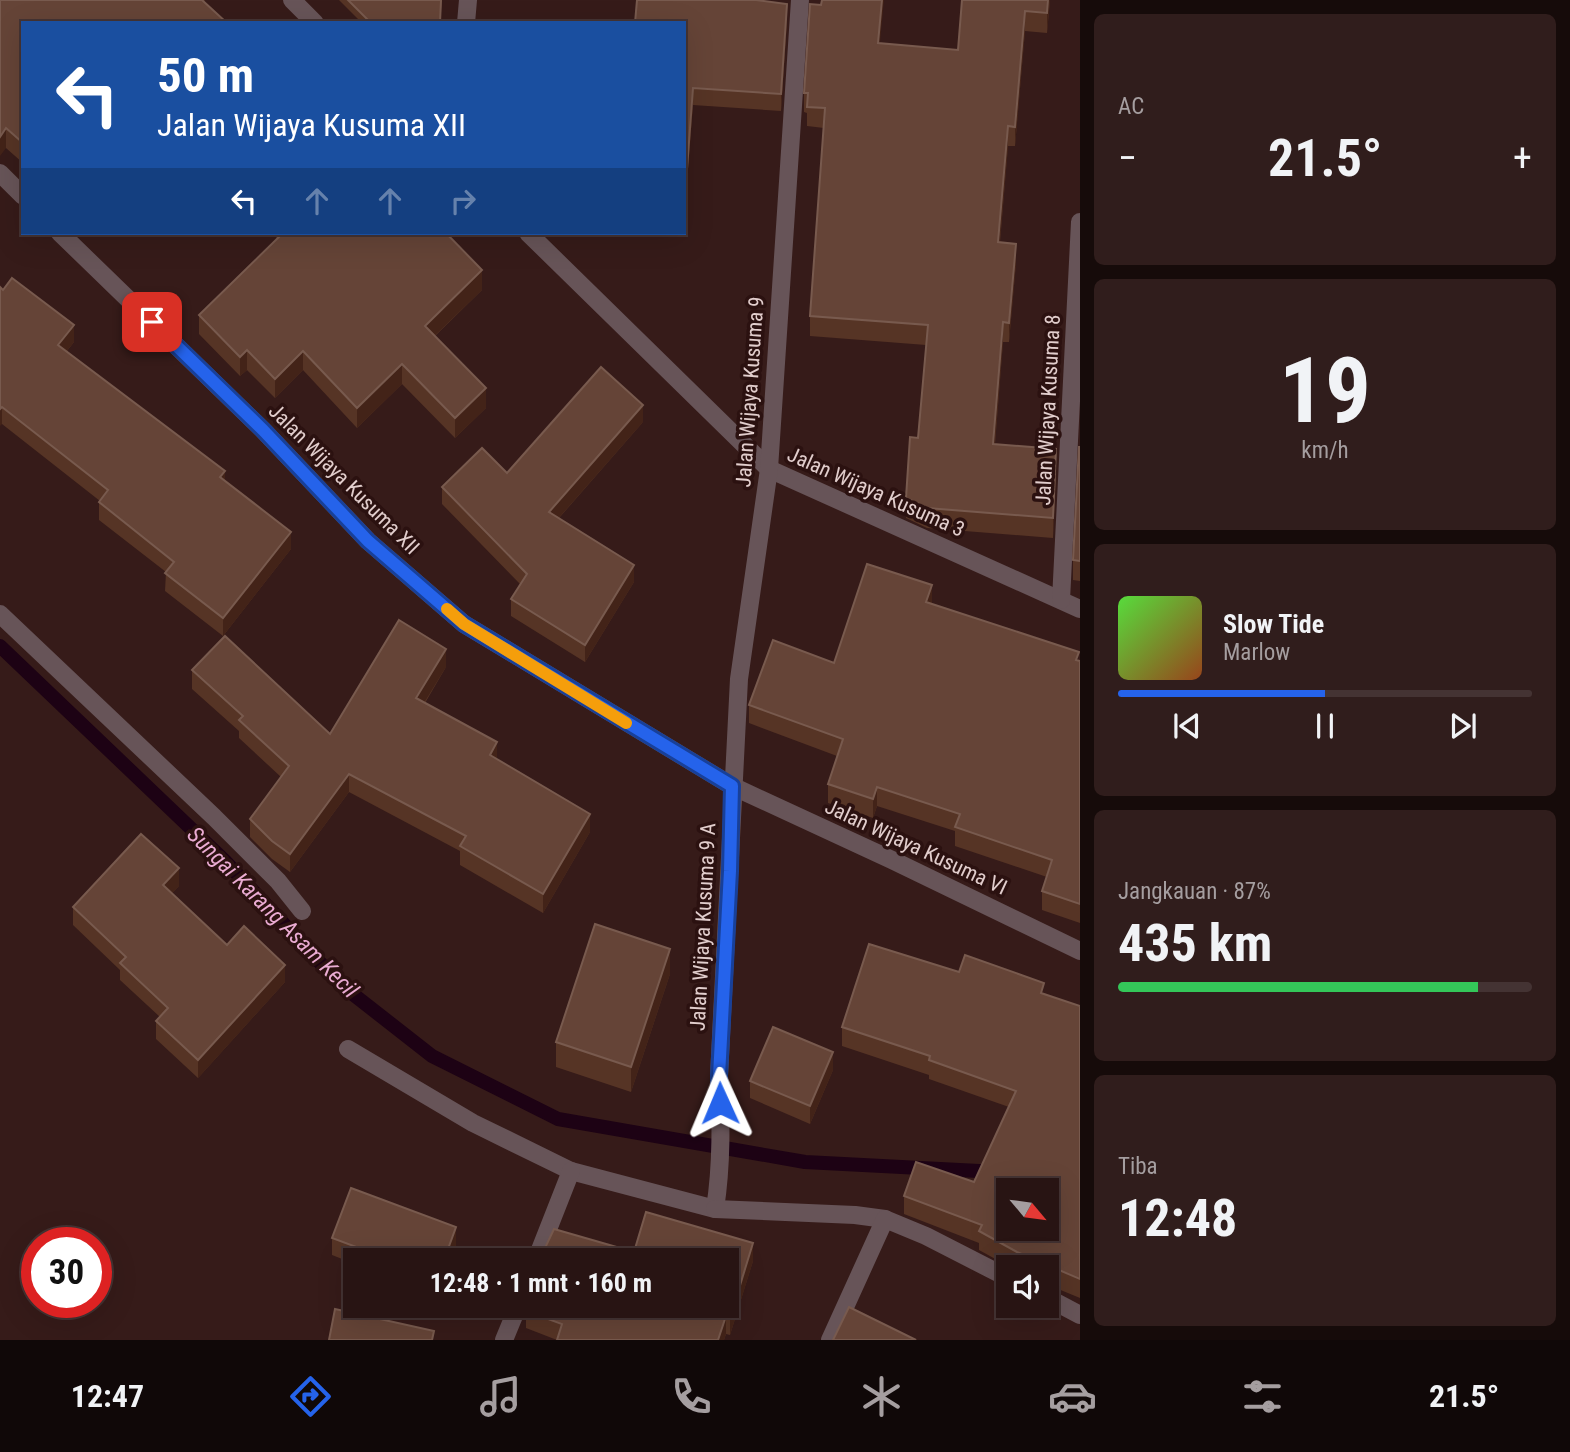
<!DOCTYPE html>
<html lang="id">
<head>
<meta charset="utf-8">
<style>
  body { margin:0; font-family:"Roboto Condensed",sans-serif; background:#301d1c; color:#f1f3f6; height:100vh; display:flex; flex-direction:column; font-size:26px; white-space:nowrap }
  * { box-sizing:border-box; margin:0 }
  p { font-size:23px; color:#a59ea0 }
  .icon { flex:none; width:38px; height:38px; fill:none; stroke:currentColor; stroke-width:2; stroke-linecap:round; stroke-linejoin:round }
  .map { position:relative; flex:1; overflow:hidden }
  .drawer { display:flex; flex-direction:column; gap:14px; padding:14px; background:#160b0a; width:490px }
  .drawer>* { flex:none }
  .hud { position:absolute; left:21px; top:21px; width:665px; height:214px; border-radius:0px; box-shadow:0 7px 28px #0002,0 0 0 2px #433; background:#1a4fa0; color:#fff; overflow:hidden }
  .needle { width:46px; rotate:119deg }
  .controls { position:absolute; left:996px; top:1178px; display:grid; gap:14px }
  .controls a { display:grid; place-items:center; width:63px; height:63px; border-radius:0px; background:#281413; box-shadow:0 7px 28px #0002,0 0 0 2px #433; font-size:35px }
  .speed { position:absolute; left:21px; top:1227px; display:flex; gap:14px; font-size:35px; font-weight:700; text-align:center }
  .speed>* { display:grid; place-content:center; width:91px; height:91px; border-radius:50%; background:#281413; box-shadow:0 7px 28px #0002,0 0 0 2px #433; line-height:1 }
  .speed .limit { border:10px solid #d22; background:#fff; color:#111 }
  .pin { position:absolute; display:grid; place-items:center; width:60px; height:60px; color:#fff; margin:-30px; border-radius:14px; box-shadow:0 4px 10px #0006 }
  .me { position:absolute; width:77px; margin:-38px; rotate:359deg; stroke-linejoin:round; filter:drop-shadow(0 0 5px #0008) }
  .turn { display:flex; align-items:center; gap:24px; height:147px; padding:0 21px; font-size:32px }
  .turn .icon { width:91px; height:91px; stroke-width:2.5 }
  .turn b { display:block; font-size:49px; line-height:60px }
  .lanes { display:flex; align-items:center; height:66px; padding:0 21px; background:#0003; justify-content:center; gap:35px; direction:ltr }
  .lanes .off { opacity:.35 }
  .big { font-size:52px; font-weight:700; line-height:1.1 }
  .drawer .tile { flex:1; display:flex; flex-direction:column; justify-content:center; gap:10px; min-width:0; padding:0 24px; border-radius:10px; background:#301d1c }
  .drawer .dial { align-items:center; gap:0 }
  .dial b { font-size:91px; line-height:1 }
  .song { display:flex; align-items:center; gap:21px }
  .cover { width:84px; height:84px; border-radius:10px; background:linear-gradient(135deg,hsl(110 70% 55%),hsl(20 70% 35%)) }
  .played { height:7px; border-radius:4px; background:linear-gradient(90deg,#2563eb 50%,#433 50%) }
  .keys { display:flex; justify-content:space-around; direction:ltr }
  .heat { display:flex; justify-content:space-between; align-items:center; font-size:38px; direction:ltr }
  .charge { height:10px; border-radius:5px; background:linear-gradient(90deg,#34c759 87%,#433 0) }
  .trip { position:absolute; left:343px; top:1248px; width:396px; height:70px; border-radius:0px; background:#281413; box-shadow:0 7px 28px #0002,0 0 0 2px #433; font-weight:700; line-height:70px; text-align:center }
  .menu { display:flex; height:112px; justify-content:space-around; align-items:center; background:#100808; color:#a59ea0 }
  .menu .icon { width:49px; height:49px }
  .menu .on { color:#2563eb }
  .menu b { font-size:32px; color:#f1f3f6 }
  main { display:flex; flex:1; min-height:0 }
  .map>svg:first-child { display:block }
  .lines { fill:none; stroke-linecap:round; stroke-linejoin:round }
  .stream { stroke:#1d0214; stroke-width:14 }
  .minor { stroke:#675458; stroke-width:18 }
  .wall { fill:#563425 }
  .shaded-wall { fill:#432318 }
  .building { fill:#654437; stroke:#785a4e; stroke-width:2; fill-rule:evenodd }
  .route-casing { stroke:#184099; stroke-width:18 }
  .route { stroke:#2563eb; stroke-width:12 }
  .slow { stroke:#f59e0b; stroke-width:12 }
  .labels { text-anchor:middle; stroke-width:7; stroke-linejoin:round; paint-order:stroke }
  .street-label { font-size:21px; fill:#e2cecd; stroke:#2b1110 }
  .water-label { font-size:23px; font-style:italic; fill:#eaabd2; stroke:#2b1110 }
</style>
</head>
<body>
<main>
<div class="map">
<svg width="1080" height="1340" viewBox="0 0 1080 1340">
  <rect width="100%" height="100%" fill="#361b19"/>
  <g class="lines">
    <!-- stream -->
    <polyline class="stream" points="0,646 225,861 340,984 432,1056 558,1119 805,1162 998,1172"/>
    <!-- minor -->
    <g class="minor">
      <polyline points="292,0 315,23"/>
      <polyline points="466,23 468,0"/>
      <polyline points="0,173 23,196"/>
      <polyline points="60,233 263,430 368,541 464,624 732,786 892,860 1080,951"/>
      <polyline points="528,233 769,469 1080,609"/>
      <polyline points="1061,600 1080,222"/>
      <polyline points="0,614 214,817 278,881 302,911"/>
      <path d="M348 1049 473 1123 571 1171 715 1209C722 1164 721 1120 719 1076L739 679 769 469 800 0"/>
      <polyline points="715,1209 855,1215 885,1219"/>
      <polyline points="536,1260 571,1171"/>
      <polyline points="1046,1297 1080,1315"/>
      <polyline points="504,1340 518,1306"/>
      <polyline points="830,1340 885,1219 926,1236 1008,1278"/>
    </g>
  </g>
  <!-- wall -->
  <g class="wall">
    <polygon points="0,0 205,0 204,1 23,23 23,163 6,148"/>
    <polygon points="339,0 442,0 440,23 362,23"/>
    <polygon points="962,0 1050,0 1047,33 1025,31 1015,146 1008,146 1000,242 1016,263 1009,342 1003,342 995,444 1056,469 1053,538 927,528 906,518 906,498 918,438 926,345 810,336 810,316 824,128 807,126 807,113 804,112 804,93 880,43 958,50"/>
    <polygon points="787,21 781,111 693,105 684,213 684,23"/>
    <polygon points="271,233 446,233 482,290 435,336 486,408 455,438 402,384 357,428 303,370 275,398 247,370 240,376 199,334 199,315 277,238"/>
    <polygon points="0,287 74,342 67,351 225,481 291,549 223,636 165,591 166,572 99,520 99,502 100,501 2,424"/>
    <polygon points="643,422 559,518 634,582 585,662 511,616 511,599 520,584 442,504 442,487 507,473"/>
    <polygon points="1080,447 1080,581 1073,580 1073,560"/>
    <polygon points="932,604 1080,661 1080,923 1042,910 1042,891 1047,877 955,846 955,831 877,806 873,818 828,803 828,784 837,756 749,723 749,705 834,663"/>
    <polygon points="446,667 425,703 590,832 543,913 460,865 460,851 349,792 290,872 272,859 250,837 250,819 281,777 239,738 239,731 192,689 192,670 330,734"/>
    <polygon points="179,886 172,893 227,945 285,982 198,1078 156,1039 156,1021 160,1017 120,980 120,970 73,925 73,907"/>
    <polygon points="959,972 1044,994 1080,1006 1080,1298 1046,1284 1046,1267 1010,1267 979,1250 979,1243 904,1214 904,1196 974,1182 1009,1107 929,1079 929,1075 842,1046 842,1027"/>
    <polygon points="670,974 631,1092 556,1067 556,1042"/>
    <polygon points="833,1070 810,1124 750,1098 750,1081"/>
    <polygon points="332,1238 456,1245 451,1260 355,1260 355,1264 332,1255"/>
    <polygon points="634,1252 753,1261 730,1335 726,1334 724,1340 557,1340 526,1328 526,1311"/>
  </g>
  <!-- shaded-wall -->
  <g class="shaded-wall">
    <polygon points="882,0 884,0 878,63 878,43"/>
    <polygon points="1048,0 1050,0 1047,33 1047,13"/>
    <polygon points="787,4 787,21 781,111 781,94"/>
    <polygon points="1025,11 1025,31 1015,146 1015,127"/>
    <polygon points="693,88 693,105 685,213 685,196"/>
    <polygon points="1008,126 1008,146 998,262 998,242"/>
    <polygon points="6,128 6,148 0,156 0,137"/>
    <polygon points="1016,244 1016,263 1009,342 1009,323"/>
    <polygon points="482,270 482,290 425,345 425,326"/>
    <polygon points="1003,322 1003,342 993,464 993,444"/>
    <polygon points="74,325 74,342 58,362 58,345"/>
    <polygon points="247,350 247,370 240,376 240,357"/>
    <polygon points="303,351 303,370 275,398 275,379"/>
    <polygon points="402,364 402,384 357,428 357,408"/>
    <polygon points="486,388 486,408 455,438 455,418"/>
    <polygon points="643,405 643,422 549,529 549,512"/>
    <polygon points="2,407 2,424 0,426 0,409"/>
    <polygon points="1056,449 1056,469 1053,538 1053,518"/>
    <polygon points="225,471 225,489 220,477"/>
    <polygon points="291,532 291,549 223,636 223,618"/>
    <polygon points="634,565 634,582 585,662 585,645"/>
    <polygon points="932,585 932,604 926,602"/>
    <polygon points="446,649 446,667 416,716 416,698"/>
    <polygon points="497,742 497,760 490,755"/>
    <polygon points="349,774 349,792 290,872 290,854"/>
    <polygon points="877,787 877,806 873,818 873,799"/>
    <polygon points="590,814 590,832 543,913 543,894"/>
    <polygon points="179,868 179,886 163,903 163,885"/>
    <polygon points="670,949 670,974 631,1092 631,1067"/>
    <polygon points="285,965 285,982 198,1078 198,1060"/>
    <polygon points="833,1052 833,1070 810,1124 810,1106"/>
    <polygon points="456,1227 456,1245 451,1260 444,1260"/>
    <polygon points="753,1243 753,1261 730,1335 730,1318"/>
    <polygon points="726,1316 726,1334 724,1340 718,1340"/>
  </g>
  <!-- building -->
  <g class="building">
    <polygon points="0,0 202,0 227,23 23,23 23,143 6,128 0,137"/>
    <polygon points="348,0 441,0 440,23 371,23"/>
    <polygon points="637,0 756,0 787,4 781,94 693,88 685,196 684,23 635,23"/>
    <polygon points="822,0 882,0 878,43 958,50 962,0 1048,0 1047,13 1025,11 1015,127 1008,126 998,242 1016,244 1009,323 1003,322 993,444 1056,449 1053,518 927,508 906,498 910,437 918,438 928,325 810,316 825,108 807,107 808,93 804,93 810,4 821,5"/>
    <polygon points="283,233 446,233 482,270 425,326 486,388 455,418 402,364 357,408 303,351 275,379 247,350 240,357 199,315"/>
    <polygon points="12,278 74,325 58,345 225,471 220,477 291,532 223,618 165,573 174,562 99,502 108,490 2,407 0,409 0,287 3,290"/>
    <polygon points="601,367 643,405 549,512 634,565 585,645 511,599 527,574 442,487 482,448 507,473"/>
    <polygon points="1079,447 1080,447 1080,561 1073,560"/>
    <polygon points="867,564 932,585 926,602 1079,652 1076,660 1080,661 1080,904 1042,891 1052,860 955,827 960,814 877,787 873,799 828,784 843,739 749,705 773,640 834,663"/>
    <polygon points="399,620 446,649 416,698 497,742 490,755 590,814 543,894 460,846 466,836 349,774 290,854 272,841 250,819 289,766 239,720 243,716 192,670 225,636 330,734"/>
    <polygon points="141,834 179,868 163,885 227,945 244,926 285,965 198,1060 156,1021 168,1008 120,963 126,957 73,907"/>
    <polygon points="595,924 670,949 631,1067 556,1042"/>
    <path d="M869 944 959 972 965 955 1044 983 1041 993 1080 1006V1279L1017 1252 979 1231 982 1225 904 1196 916 1162 974 1182 1016 1091 929 1060 930 1056 842 1027ZM1008 1190H1046V1228H1008Z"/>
    <polygon points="773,1027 833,1052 810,1106 750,1081"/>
    <polygon points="351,1188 456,1227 444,1260 391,1260 332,1238"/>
    <polygon points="646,1212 753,1243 730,1318 726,1316 718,1340 557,1340 562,1324 526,1311 528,1306 726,1306 726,1260 541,1260 544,1250 554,1229 634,1252"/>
    <polygon points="849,1307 916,1340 833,1340"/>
    <polygon points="335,1309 434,1331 432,1340 329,1340"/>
  </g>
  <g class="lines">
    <!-- route casing -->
    <g class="route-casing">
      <polyline id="route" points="152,322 263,430 368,541 464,624 732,786 730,871 719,1076 720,1103"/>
    </g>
    <!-- route -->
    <use href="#route" class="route"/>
    <!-- slow -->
    <polyline class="slow" points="447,609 464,624 626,723"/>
  </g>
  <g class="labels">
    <!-- street labels -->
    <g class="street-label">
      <text transform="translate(750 392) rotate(-86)" y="7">Jalan Wijaya Kusuma 9</text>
      <text transform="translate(1048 410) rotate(-87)" y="7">Jalan Wijaya Kusuma 8</text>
      <text transform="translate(344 479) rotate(45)" y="7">Jalan Wijaya Kusuma XII</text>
      <text transform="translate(876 492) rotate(24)" y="7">Jalan Wijaya Kusuma 3</text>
      <text transform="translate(916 847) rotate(25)" y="7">Jalan Wijaya Kusuma VI</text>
      <text transform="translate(703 927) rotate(-87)" y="7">Jalan Wijaya Kusuma 9 A</text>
    </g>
    <!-- water labels -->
    <g class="water-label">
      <text transform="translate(273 912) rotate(45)" y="8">Sungai Karang Asam Kecil</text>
    </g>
  </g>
</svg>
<div class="controls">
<a><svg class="needle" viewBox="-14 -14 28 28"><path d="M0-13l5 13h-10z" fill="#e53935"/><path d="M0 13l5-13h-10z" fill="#a59ea0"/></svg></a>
<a><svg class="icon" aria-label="sound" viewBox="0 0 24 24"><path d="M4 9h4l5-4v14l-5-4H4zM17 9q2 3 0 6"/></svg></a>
</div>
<div class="speed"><div class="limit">30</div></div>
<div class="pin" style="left:152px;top:322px;background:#d93025"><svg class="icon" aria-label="arrive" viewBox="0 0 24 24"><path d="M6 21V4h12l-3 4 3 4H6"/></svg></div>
<svg class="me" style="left:720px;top:1103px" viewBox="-20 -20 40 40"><path d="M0-17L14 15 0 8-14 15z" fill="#2563eb" stroke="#fff" stroke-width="4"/></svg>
<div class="trip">12:48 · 1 mnt · 160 m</div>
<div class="hud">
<div class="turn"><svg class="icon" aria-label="left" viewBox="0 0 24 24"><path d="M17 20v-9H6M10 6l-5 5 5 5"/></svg><div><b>50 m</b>Jalan Wijaya Kusuma XII</div></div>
<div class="lanes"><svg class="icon" aria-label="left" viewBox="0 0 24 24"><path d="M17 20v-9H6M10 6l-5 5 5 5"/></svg><svg class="icon off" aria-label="ahead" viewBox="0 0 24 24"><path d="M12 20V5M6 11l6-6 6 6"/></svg><svg class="icon off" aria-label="ahead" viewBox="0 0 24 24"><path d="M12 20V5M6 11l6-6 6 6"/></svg><svg class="icon off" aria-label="right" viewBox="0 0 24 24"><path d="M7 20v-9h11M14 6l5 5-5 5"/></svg></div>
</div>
</div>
<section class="drawer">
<div class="tile"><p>AC</p>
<div class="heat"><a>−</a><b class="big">21.5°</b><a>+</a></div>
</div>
<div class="tile dial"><b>19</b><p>km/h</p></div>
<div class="tile">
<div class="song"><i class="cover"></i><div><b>Slow Tide</b><p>Marlow</p></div></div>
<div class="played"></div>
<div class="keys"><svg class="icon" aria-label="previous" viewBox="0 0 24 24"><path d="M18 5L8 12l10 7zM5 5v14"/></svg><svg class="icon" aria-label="pause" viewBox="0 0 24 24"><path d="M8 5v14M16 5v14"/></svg><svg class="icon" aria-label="next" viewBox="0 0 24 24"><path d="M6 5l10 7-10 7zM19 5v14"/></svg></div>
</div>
<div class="tile"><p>Jangkauan · 87%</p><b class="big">435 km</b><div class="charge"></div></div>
<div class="tile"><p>Tiba</p><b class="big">12:48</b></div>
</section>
</main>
<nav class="menu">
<b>12:47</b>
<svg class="icon on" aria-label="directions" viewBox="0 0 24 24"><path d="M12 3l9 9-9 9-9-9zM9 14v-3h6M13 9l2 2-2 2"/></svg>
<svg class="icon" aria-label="music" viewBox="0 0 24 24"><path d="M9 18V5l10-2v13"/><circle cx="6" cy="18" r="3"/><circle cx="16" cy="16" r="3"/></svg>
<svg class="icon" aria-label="phone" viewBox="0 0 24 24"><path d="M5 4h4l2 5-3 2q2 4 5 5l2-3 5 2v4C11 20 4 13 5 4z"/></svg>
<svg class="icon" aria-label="climate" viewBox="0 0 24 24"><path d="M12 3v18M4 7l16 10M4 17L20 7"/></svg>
<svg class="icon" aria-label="car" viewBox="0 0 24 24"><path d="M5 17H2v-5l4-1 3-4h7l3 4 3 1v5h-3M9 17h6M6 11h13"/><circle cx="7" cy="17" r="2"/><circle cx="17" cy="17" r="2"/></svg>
<svg class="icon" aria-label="filters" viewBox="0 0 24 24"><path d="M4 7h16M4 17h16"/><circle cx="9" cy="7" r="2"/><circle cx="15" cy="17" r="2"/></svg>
<b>21.5°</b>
</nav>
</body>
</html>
